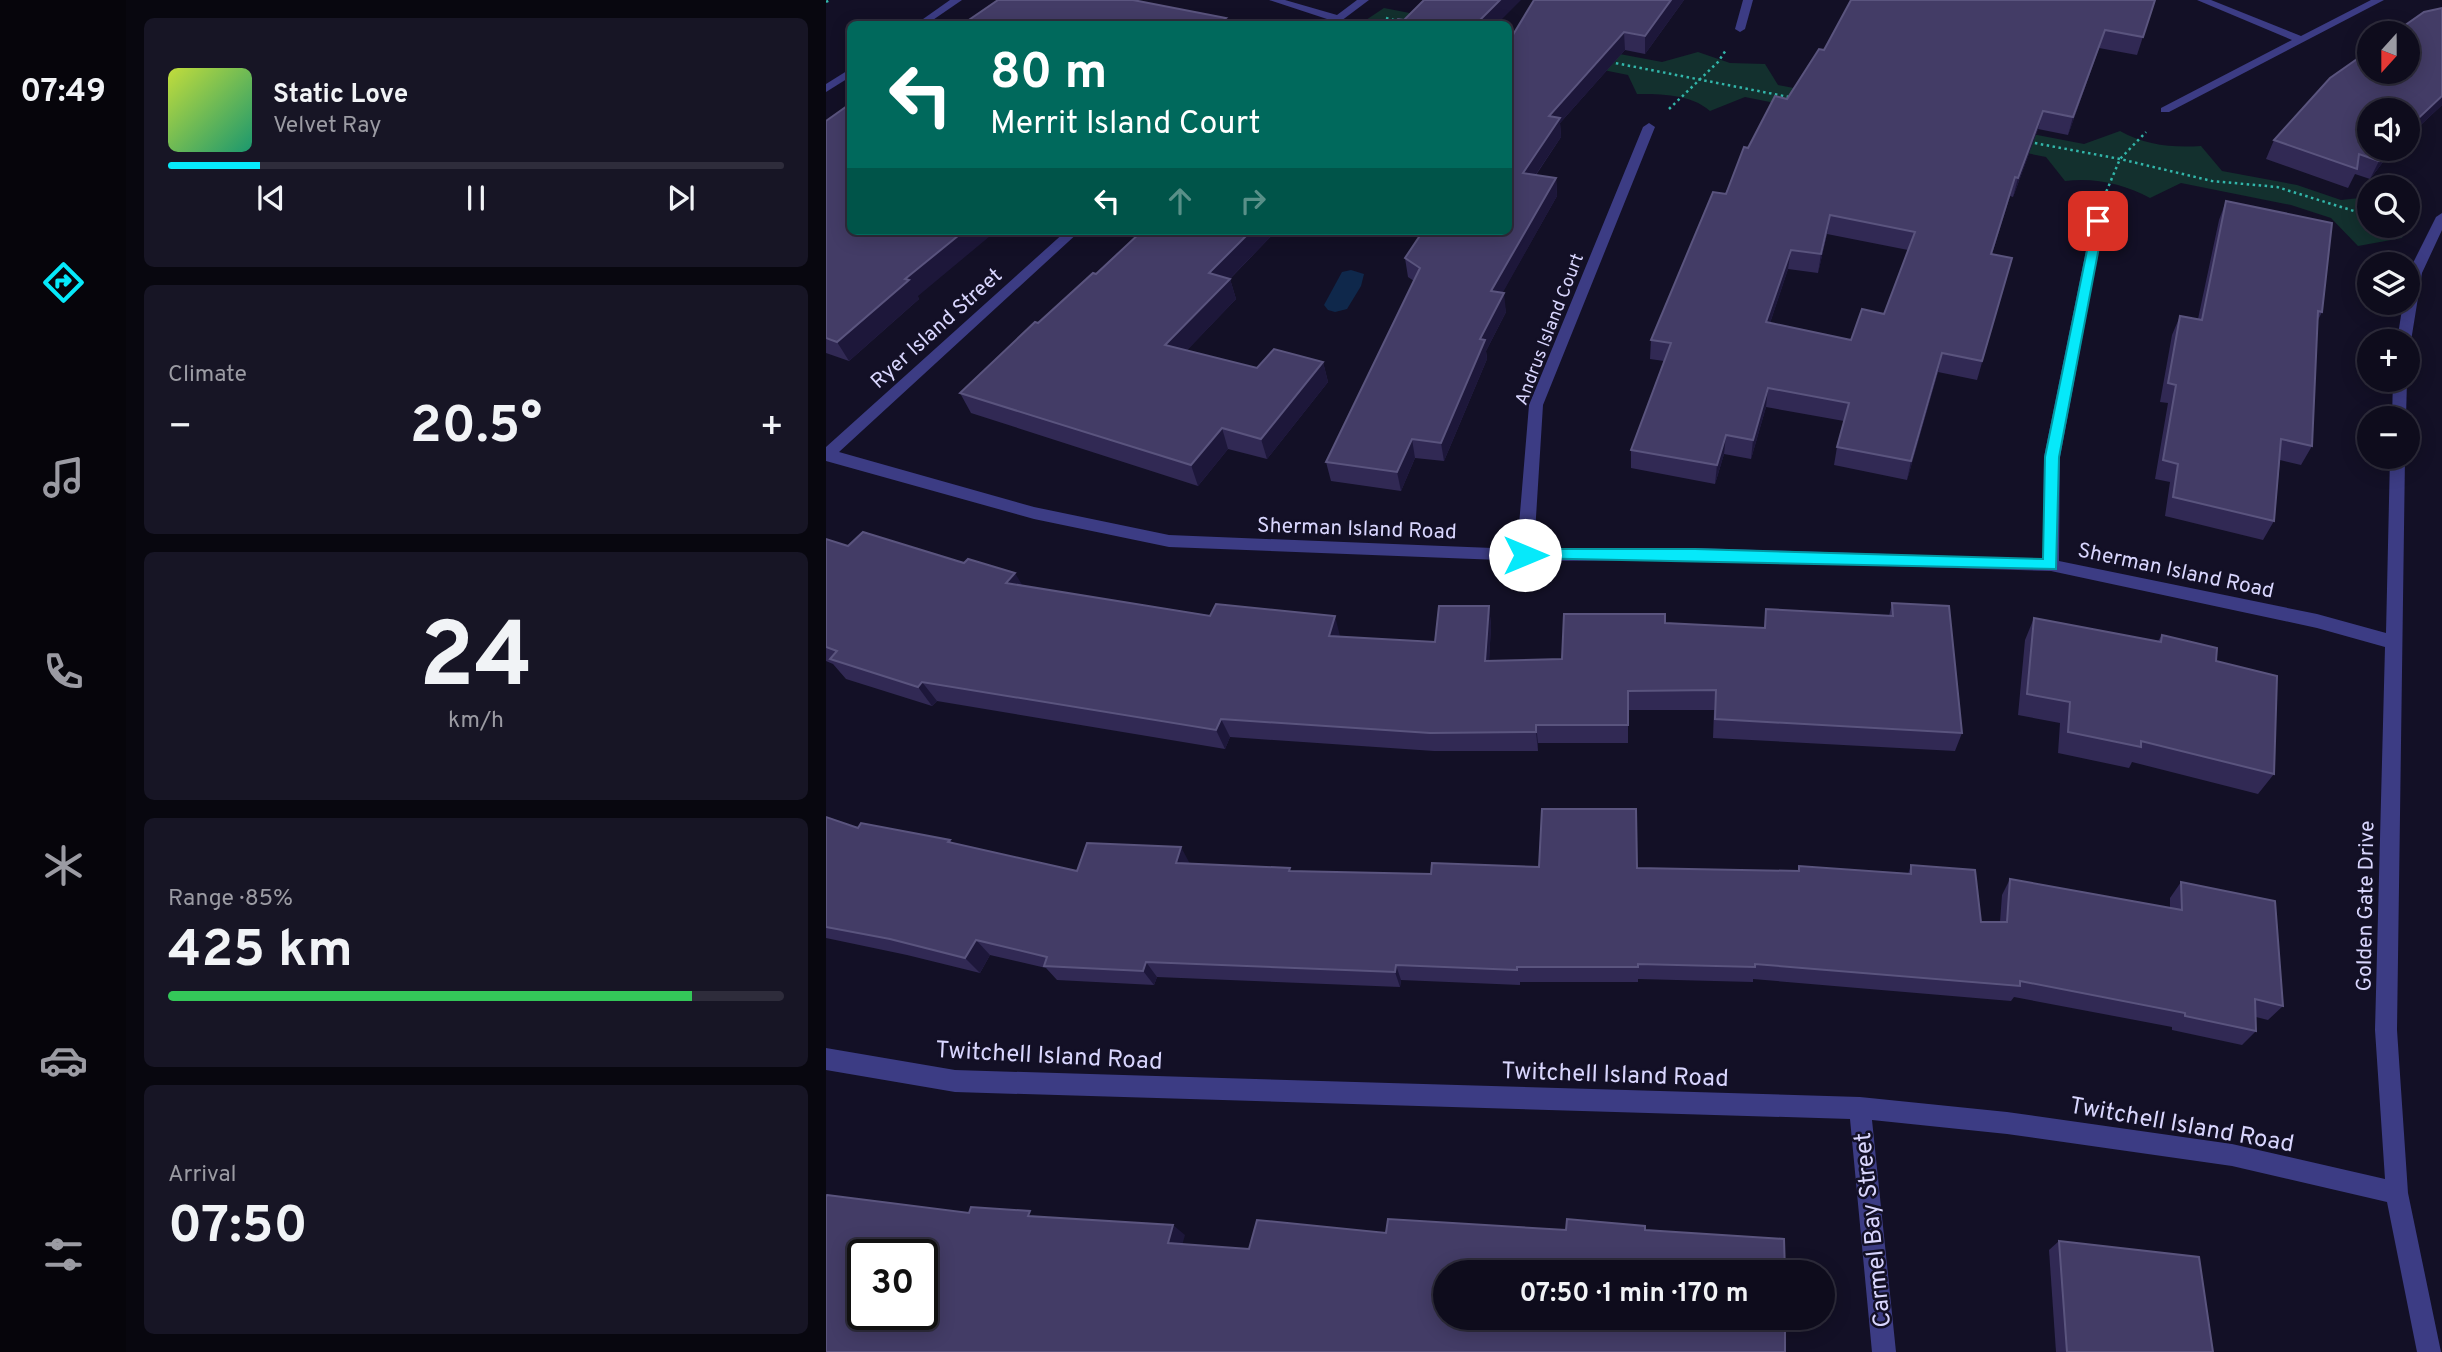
<!DOCTYPE html>
<html lang="en">
<head>
<meta charset="utf-8">
<style>
  body { margin:0; font-family:Overpass,sans-serif; background:#171525; color:#f1f3f6; height:100vh; display:flex; flex-direction:column; font-size:26px; white-space:nowrap }
  * { box-sizing:border-box; margin:0 }
  p { font-size:23px; color:#9b9ba3 }
  .icon { flex:none; width:38px; height:38px; fill:none; stroke:currentColor; stroke-width:2; stroke-linecap:round; stroke-linejoin:round }
  .map { position:relative; flex:1; overflow:hidden }
  .drawer { display:flex; flex-direction:column; gap:18px; padding:18px; background:#08070f; width:700px }
  .drawer>* { flex:none }
  .top-card { position:absolute; left:21px; top:21px; width:665px; height:214px; border-radius:10px; box-shadow:0 4px 18px #0003,0 0 0 2px #2e2c3b; background:#00695c; color:#fff; overflow:hidden }
  .needle { width:46px; rotate:201deg }
  .fabs { position:absolute; left:1531px; top:21px; display:grid; gap:14px }
  .fabs a { display:grid; place-items:center; width:63px; height:63px; border-radius:50%; background:#0e0c1c; box-shadow:0 4px 18px #0003,0 0 0 2px #2e2c3b; font-size:35px }
  .speed { position:absolute; left:21px; top:1239px; display:flex; gap:14px; font-size:35px; font-weight:700; text-align:center }
  .speed>* { display:grid; place-content:center; width:91px; height:91px; border-radius:50%; background:#0e0c1c; box-shadow:0 4px 18px #0003,0 0 0 2px #2e2c3b; line-height:1 }
  .speed .limit { border:4px solid #111; border-radius:10px; background:#fff; color:#111 }
  .pin { position:absolute; display:grid; place-items:center; width:60px; height:60px; color:#fff; margin:-30px; border-radius:14px; box-shadow:0 4px 10px #0006 }
  .me { position:absolute; width:77px; margin:-38px; rotate:90deg; stroke-linejoin:round; filter:drop-shadow(0 0 5px #0008) }
  .turn { display:flex; align-items:center; gap:24px; height:147px; padding:0 28px; font-size:32px }
  .turn .icon { width:91px; height:91px; stroke-width:2.5 }
  .turn b { display:block; font-size:49px; line-height:60px }
  .lanes { display:flex; align-items:center; height:66px; padding:0 28px; background:#0003; justify-content:center; gap:35px; direction:ltr }
  .lanes .off { opacity:.35 }
  .big { font-size:52px; font-weight:700; line-height:1.1 }
  .drawer .widget { flex:1; display:flex; flex-direction:column; justify-content:center; gap:10px; min-width:0; padding:0 24px; border-radius:10px; background:#171525 }
  .drawer .dial { align-items:center; gap:0 }
  .dial b { font-size:91px; line-height:1 }
  .song { display:flex; align-items:center; gap:21px }
  .cover { width:84px; height:84px; border-radius:10px; background:linear-gradient(135deg,hsl(70 70% 55%),hsl(160 70% 35%)) }
  .played { height:7px; border-radius:4px; background:linear-gradient(90deg,#06e9fa 15%,#2e2c3b 15%) }
  .keys { display:flex; justify-content:space-around; direction:ltr }
  .heat { display:flex; justify-content:space-between; align-items:center; font-size:38px; direction:ltr }
  .charge { height:10px; border-radius:5px; background:linear-gradient(90deg,#34c759 85%,#2e2c3b 0) }
  .trip { position:absolute; left:607px; top:1260px; width:402px; height:70px; border-radius:35px; background:#0e0c1c; box-shadow:0 4px 18px #0003,0 0 0 2px #2e2c3b; font-weight:700; line-height:70px; text-align:center }
  main { display:flex; flex:1; min-height:0 }
  .tab-bar { display:flex; flex-direction:column; width:126px; justify-content:space-around; align-items:center; background:#06050b; color:#9b9ba3 }
  .tab-bar .icon { width:49px; height:49px }
  .tab-bar .on { color:#06e9fa }
  .tab-bar b { font-size:32px; color:#f1f3f6 }
  .map>svg:first-child { display:block }
  .green { fill:#13302e }
  .water { fill:#0f284b }
  .lines { fill:none; stroke-linecap:round; stroke-linejoin:round }
  .path { stroke:#32b6aa; stroke-width:2.5; stroke-dasharray:2.5 3.5; stroke-linecap:butt }
  .minor { fill:#3c3c84; fill-rule:evenodd }
  .wall { fill:#312954; fill-rule:evenodd }
  .shaded-wall { fill:#1d173a }
  .building { fill:#433c66; stroke:#5a547e; stroke-width:2; fill-rule:evenodd }
  .route { fill:#06e9fa; stroke:#0497a2; stroke-width:2 }
  .labels { text-anchor:middle; stroke-width:5; stroke-linejoin:round; paint-order:stroke }
  .far-street-label { font-size:18px; fill:#d9d6fe; stroke:#131026 }
  .street-label { font-size:21px; fill:#d9d6fe; stroke:#131026 }
  .near-street-label { font-size:24px; fill:#d9d6fe; stroke:#131026 }
</style>
</head>
<body>
<main>
<nav class="tab-bar">
<b>07:49</b>
<svg class="icon on" aria-label="directions" viewBox="0 0 24 24"><path d="M12 3l9 9-9 9-9-9zM9 14v-3h6M13 9l2 2-2 2"/></svg>
<svg class="icon" aria-label="music" viewBox="0 0 24 24"><path d="M9 18V5l10-2v13"/><circle cx="6" cy="18" r="3"/><circle cx="16" cy="16" r="3"/></svg>
<svg class="icon" aria-label="phone" viewBox="0 0 24 24"><path d="M5 4h4l2 5-3 2q2 4 5 5l2-3 5 2v4C11 20 4 13 5 4z"/></svg>
<svg class="icon" aria-label="climate" viewBox="0 0 24 24"><path d="M12 3v18M4 7l16 10M4 17L20 7"/></svg>
<svg class="icon" aria-label="car" viewBox="0 0 24 24"><path d="M5 17H2v-5l4-1 3-4h7l3 4 3 1v5h-3M9 17h6M6 11h13"/><circle cx="7" cy="17" r="2"/><circle cx="17" cy="17" r="2"/></svg>
<svg class="icon" aria-label="filters" viewBox="0 0 24 24"><path d="M4 7h16M4 17h16"/><circle cx="9" cy="7" r="2"/><circle cx="15" cy="17" r="2"/></svg>
</nav>
<section class="drawer">
<div class="widget">
<div class="song"><i class="cover"></i><div><b>Static Love</b><p>Velvet Ray</p></div></div>
<div class="played"></div>
<div class="keys"><svg class="icon" aria-label="previous" viewBox="0 0 24 24"><path d="M18 5L8 12l10 7zM5 5v14"/></svg><svg class="icon" aria-label="pause" viewBox="0 0 24 24"><path d="M8 5v14M16 5v14"/></svg><svg class="icon" aria-label="next" viewBox="0 0 24 24"><path d="M6 5l10 7-10 7zM19 5v14"/></svg></div>
</div>
<div class="widget"><p>Climate</p>
<div class="heat"><a>−</a><b class="big">20.5°</b><a>+</a></div>
</div>
<div class="widget dial"><b>24</b><p>km/h</p></div>
<div class="widget"><p>Range · 85%</p><b class="big">425 km</b><div class="charge"></div></div>
<div class="widget"><p>Arrival</p><b class="big">07:50</b></div>
</section>
<div class="map">
<svg width="1616" height="1352" viewBox="0 0 1616 1352">
  <rect width="100%" height="100%" fill="#131026"/>
  <!-- green -->
  <g class="green">
    <polygon points="558,8 640,24 537,22"/>
    <path d="M682 33 836 62 872 52 904 63 939 64 952 85 1258 144 1294 131C1319 145 1346 148 1375 146L1396 171 1471 185 1515 200 1543 197 1544 226H1582V203L1593 206 1576 238 1532 246 1505 218 1465 205 1355 183 1324 198C1299 184 1268 177 1239 181L1220 157 919 97 884 111C865 94 835 94 811 94L802 75 683 51Z"/>
  </g>
  <!-- water -->
  <polygon class="water" points="525,270 538,274 535,286 521,309 509,312 502,310 498,305 516,272"/>
  <g class="lines">
    <!-- path -->
    <g class="path">
      <polyline points="0,2 4,0"/>
      <polyline points="560,18 583,24"/>
      <polyline points="784,62 968,98"/>
      <polyline points="843,109 892,62 900,50"/>
      <polyline points="1203,142 1294,159 1386,181 1451,187 1544,216"/>
      <polyline points="1278,197 1294,159 1320,132"/>
    </g>
    <!-- minor -->
    <g class="minor">
      <polygon points="124,0 136,0 101,24 90,24"/>
      <polygon points="443,0 459,0 511,15 531,0 543,0 511,24 500,24 504,20"/>
      <polygon points="917,0 927,0 919,29 914,32 909,29"/>
      <polygon points="1371,0 1385,0 1475,36 1545,0 1558,0 1343,112 1335,112 1335,108 1466,40"/>
      <polygon points="24,69 24,77 0,92 0,84"/>
      <polygon points="823,123 829,127 717,405 708,549 869,548 1217,559 1218,457 1266,221 1272,217 1278,221 1234,457 1233,561 1491,614 1560,633 1564,457 1579,457 1571,1030 1582,1193 1615,1352 1591,1352 1561,1202 1406,1166 1181,1134 1046,1120 1070,1352 1046,1352 1024,1119 129,1092 0,1070 0,1048 129,1070 1034,1097 1181,1112 1406,1144 1559,1179 1549,1030 1559,647 1491,628 1225,571 869,560 699,561 343,547 208,519 0,461 0,447 240,231 254,231 13,452 208,507 343,535 691,549 703,405 817,127"/>
      <polygon points="1616,213 1616,230 1596,273 1585,341 1582,344 1582,341 1571,341 1577,303 1582,303 1582,273 1610,217"/>
      <polygon points="1567,380 1581,380 1580,418 1566,418"/>
    </g>
  </g>
  <!-- wall -->
  <g class="wall">
    <polygon points="708,0 858,0 819,54 799,50 734,123 735,137 710,175 730,178 731,196 676,293 680,312 660,351 661,359 618,461 589,458 575,491 505,481 500,462 588,281 582,277 579,258 682,231"/>
    <path d="M1329 0 1311 55 1273 48 1242 135 1212 129 1187 197 1184 196 1166 254 1186 258 1151 380 1112 372 1081 480 1008 465 1011 447 1018 421 940 407 925 459 898 454 889 484 805 468V450L838 361 824 359 825 340 922 148 998 50ZM1001 234 1082 250 1058 314 1025 340 944 323 962 269 992 273Z"/>
    <polygon points="1616,8 1616,105 1582,137 1582,110 1544,110 1544,149 1570,149 1560,158 1544,179 1529,174 1522,188 1440,159 1448,140 1504,78 1544,50 1544,72 1582,72 1582,33 1568,33 1598,12"/>
    <polygon points="0,121 93,299 23,361 0,353"/>
    <polygon points="1400,201 1496,312 1491,322 1486,446 1475,465 1454,460 1448,521 1437,540 1339,516 1344,482 1329,479 1342,403 1334,402 1346,335 1354,316 1372,319 1393,220"/>
    <polygon points="316,231 450,231 404,279 410,299 361,350 431,368 497,362 502,382 441,459 402,449 372,486 145,413 134,393 270,274"/>
    <polygon points="0,539 22,546 138,563 196,586 514,636 514,637 609,642 663,606 665,626 663,661 736,659 839,623 938,628 940,609 1063,616 1066,603 1136,733 1129,751 887,738 888,710 802,710 802,743 712,743 712,751 608,751 404,737 399,749 111,701 106,706 20,679 7,664 0,661"/>
    <polygon points="1208,618 1332,641 1336,635 1390,661 1448,774 1432,794 1306,762 1303,768 1232,753 1234,723 1192,715 1199,640"/>
    <polygon points="0,817 32,828 124,840 126,843 251,871 364,864 465,871 605,874 713,867 811,868 972,871 973,866 1082,874 1085,865 1155,922 1174,922 1176,895 1184,879 1344,908 1344,898 1355,882 1457,1006 1442,1020 1430,1017 1430,1031 1416,1045 1346,1030 1346,1027 1188,997 1185,1001 927,979 927,982 812,979 812,982 694,982 694,985 575,980 574,987 331,977 328,985 231,980 220,968 164,955 154,973 81,955 0,938"/>
    <polygon points="1233,1241 1387,1352 1230,1352 1223,1250"/>
  </g>
  <!-- shaded-wall -->
  <g class="shaded-wall">
    <polygon points="674,0 695,0 671,24 650,24"/>
    <polygon points="845,0 858,0 819,54 819,36"/>
    <polygon points="400,18 402,24 392,24"/>
    <polygon points="1279,30 1273,48 1242,135 1247,117"/>
    <polygon points="798,32 799,50 734,123 735,137 698,192 697,173 723,116"/>
    <polygon points="1616,96 1616,105 1582,137 1582,128"/>
    <polygon points="1217,111 1212,129 1187,197 1192,178"/>
    <polygon points="1563,149 1570,149 1560,158 1544,179 1553,161"/>
    <polygon points="1189,177 1184,196 1160,273 1165,254"/>
    <polygon points="730,178 731,196 667,310 665,291"/>
    <polygon points="1004,215 1001,234 992,273 995,254"/>
    <polygon points="138,231 170,231 92,296 93,299 23,361 11,342 79,279"/>
    <polygon points="425,231 450,231 390,293 383,273"/>
    <polygon points="965,250 962,269 938,341 940,322"/>
    <polygon points="404,279 410,299 347,365 339,345"/>
    <polygon points="678,293 680,312 660,351 661,359 618,461 615,443 654,339"/>
    <polygon points="1116,353 1112,372 1081,480 1085,461"/>
    <polygon points="497,362 502,382 441,459 435,439"/>
    <polygon points="942,388 940,407 925,459 927,440"/>
    <polygon points="396,428 402,449 372,486 365,465"/>
    <polygon points="900,435 898,454 889,484 891,465"/>
    <polygon points="586,439 589,458 575,491 571,472"/>
    <polygon points="189,573 201,593 180,583"/>
    <polygon points="663,606 665,626 662,680 659,661"/>
    <polygon points="509,616 514,636 509,656 503,636"/>
    <polygon points="96,682 111,701 106,706 92,687"/>
    <polygon points="395,719 404,737 399,749 390,730"/>
    <polygon points="710,725 712,743 712,751 710,732"/>
    <polygon points="355,847 364,864 350,863"/>
    <polygon points="150,940 164,955 154,973 139,958"/>
    <polygon points="320,962 331,977 328,985 317,971"/>
    <polygon points="570,965 575,980 574,987 569,972"/>
    <polygon points="347,1225 359,1235 354,1253 342,1243"/>
  </g>
  <!-- building -->
  <g class="building">
    <polygon points="172,0 307,0 400,18 392,24 137,24"/>
    <polygon points="598,0 674,0 650,24 567,24 572,19 578,20"/>
    <polygon points="708,0 845,0 819,36 798,32 723,116 734,118 697,173 730,178 665,291 678,293 654,339 659,340 615,443 586,439 571,472 500,462 594,268 579,258 597,231 682,231 682,43"/>
    <path d="M1025 0H1329L1317 37 1279 30 1247 117 1217 111 1192 178 1189 177 1165 254 1186 258 1156 361 1116 353 1085 461 1011 447 1023 403 942 388 927 440 900 435 891 465 805 450 845 343 825 340 887 192 900 194 918 147 922 148 949 96 961 99 993 49 998 50ZM1004 215 1089 232 1058 314 1036 309 1025 340 940 322 965 250 995 254Z"/>
    <polygon points="1616,8 1616,96 1582,128 1582,110 1544,110 1544,149 1563,149 1553,161 1533,154 1531,169 1448,140 1504,78 1544,50 1544,72 1582,72 1582,33 1568,33 1598,12"/>
    <polygon points="24,104 24,231 138,231 79,279 83,280 11,342 0,338 0,121"/>
    <polygon points="1400,201 1506,223 1496,312 1492,311 1486,446 1455,439 1448,521 1347,497 1352,464 1337,460 1350,385 1342,383 1354,316 1376,320"/>
    <polygon points="316,231 425,231 383,273 404,279 339,345 431,368 448,349 497,362 435,439 396,428 365,465 134,393 209,322 212,323 267,273 270,274"/>
    <polygon points="37,532 138,563 142,559 189,573 180,583 384,616 390,604 509,616 503,636 609,642 613,606 663,606 659,661 736,659 738,614 839,614 839,623 939,628 940,609 1067,616 1066,603 1123,606 1136,733 889,719 890,690 802,691 802,725 710,725 710,732 604,733 395,719 390,730 96,682 92,687 4,659 11,651 0,647 0,539 22,546"/>
    <polygon points="1208,618 1335,642 1336,635 1391,648 1390,661 1451,676 1448,774 1315,741 1315,747 1242,732 1244,702 1201,694"/>
    <polygon points="716,809 810,809 811,868 973,871 973,866 1085,874 1085,865 1149,870 1155,922 1181,922 1184,879 1356,910 1355,882 1449,901 1457,1006 1429,999 1430,1031 1359,1016 1359,1013 1194,981 1194,986 929,964 929,967 812,964 812,967 691,967 691,970 570,965 569,972 320,962 317,971 218,966 221,957 150,940 139,958 64,939 0,927 0,817 32,828 35,823 124,840 122,842 251,871 261,843 355,847 350,863 464,868 463,871 605,874 606,863 713,867"/>
    <path d="M1 1195 143 1213 145 1207 204 1211 202 1216 347 1225 342 1243 423 1249 431 1220 560 1233 562 1219 740 1230 741 1219 819 1226V1230L958 1239 959 1272H620V1318H959V1352H0V1197ZM37 1255H96V1314H37Z"/>
    <polygon points="1233,1241 1373,1257 1387,1352 1241,1352"/>
  </g>
  <!-- route -->
  <polygon class="route" points="1272,218 1278,221 1233,457 1230,569 694,558 692,555 699,549 869,549 1217,559 1219,457 1267,221"/>
  <g class="labels">
    <!-- far-street labels -->
    <g class="far-street-label">
      <text transform="translate(723 329) rotate(-69)" y="6">Andrus Island Court</text>
    </g>
    <!-- street labels -->
    <g class="street-label">
      <text transform="translate(110 328) rotate(-42)" y="7">Ryer Island Street</text>
      <text transform="translate(531 528) rotate(2)" y="7">Sherman Island Road</text>
      <text transform="translate(1350 570) rotate(12)" y="7">Sherman Island Road</text>
      <text transform="translate(1539 906) rotate(-89)" y="7">Golden Gate Drive</text>
    </g>
    <!-- near-street labels -->
    <g class="near-street-label">
      <text transform="translate(223 1055) rotate(3)" y="8">Twitchell Island Road</text>
      <text transform="translate(789 1074) rotate(2)" y="8">Twitchell Island Road</text>
      <text transform="translate(1356 1124) rotate(10)" y="8">Twitchell Island Road</text>
      <text transform="translate(1046 1230) rotate(-96)" y="8">Carmel Bay Street</text>
    </g>
  </g>
</svg>
<div class="fabs">
<a><svg class="needle" viewBox="-14 -14 28 28"><path d="M0-13l5 13h-10z" fill="#e53935"/><path d="M0 13l5-13h-10z" fill="#9b9ba3"/></svg></a>
<a><svg class="icon" aria-label="sound" viewBox="0 0 24 24"><path d="M4 9h4l5-4v14l-5-4H4zM17 9q2 3 0 6"/></svg></a>
<a><svg class="icon" aria-label="search" viewBox="0 0 24 24"><circle cx="10" cy="10" r="6"/><path d="M15 15l6 6"/></svg></a>
<a><svg class="icon" aria-label="layers" viewBox="0 0 24 24"><path d="M12 4l9 5-9 5-9-5zM3 14l9 5 9-5"/></svg></a>
<a>+</a>
<a>−</a>
</div>
<div class="speed"><div class="limit">30</div></div>
<div class="pin" style="left:1272px;top:221px;background:#d93025"><svg class="icon" aria-label="arrive" viewBox="0 0 24 24"><path d="M6 21V4h12l-3 4 3 4H6"/></svg></div>
<svg class="me" style="left:699px;top:555px" viewBox="-20 -20 40 40"><circle r="19" fill="#fff"/><path d="M0-13L10 11 0 6-10 11z" fill="#06e9fa"/></svg>
<div class="trip">07:50 · 1 min · 170 m</div>
<div class="top-card">
<div class="turn"><svg class="icon" aria-label="left" viewBox="0 0 24 24"><path d="M17 20v-9H6M10 6l-5 5 5 5"/></svg><div><b>80 m</b>Merrit Island Court</div></div>
<div class="lanes"><svg class="icon" aria-label="left" viewBox="0 0 24 24"><path d="M17 20v-9H6M10 6l-5 5 5 5"/></svg><svg class="icon off" aria-label="ahead" viewBox="0 0 24 24"><path d="M12 20V5M6 11l6-6 6 6"/></svg><svg class="icon off" aria-label="right" viewBox="0 0 24 24"><path d="M7 20v-9h11M14 6l5 5-5 5"/></svg></div>
</div>
</div>
</main>
</body>
</html>
